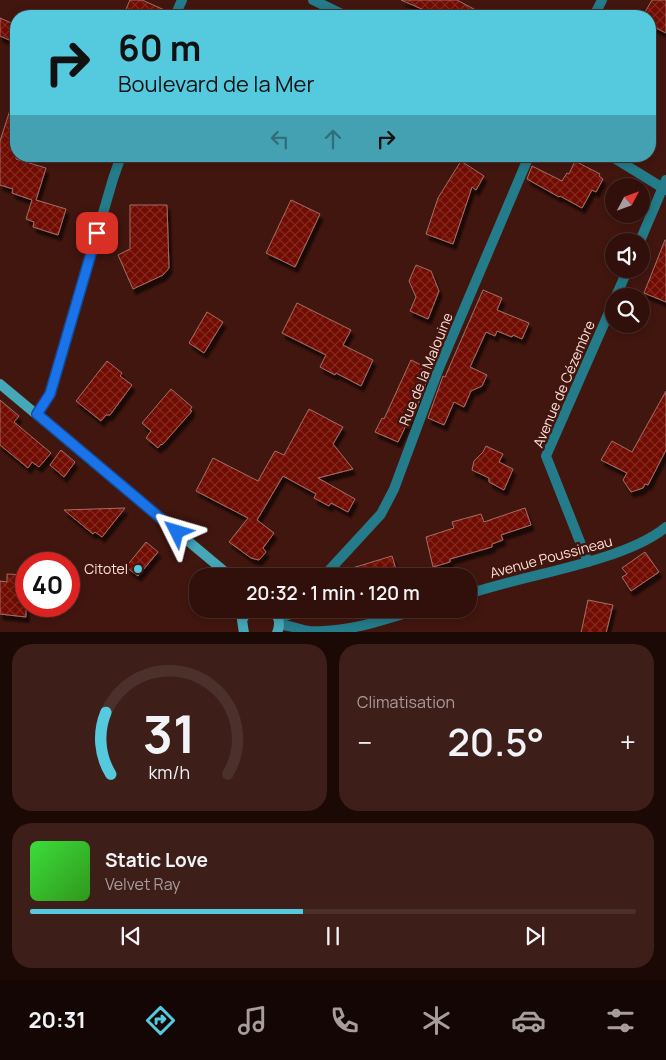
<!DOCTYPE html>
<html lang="fr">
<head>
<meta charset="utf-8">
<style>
  body { margin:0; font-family:Manrope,sans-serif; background:#3d1e19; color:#f1f3f6; height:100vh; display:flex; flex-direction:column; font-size:19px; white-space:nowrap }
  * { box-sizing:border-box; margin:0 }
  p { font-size:16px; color:#a89d9d }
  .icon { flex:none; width:28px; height:28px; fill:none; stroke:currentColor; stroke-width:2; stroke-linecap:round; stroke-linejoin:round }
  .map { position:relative; height:632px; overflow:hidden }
  .side { display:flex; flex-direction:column; gap:12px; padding:12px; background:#1b0906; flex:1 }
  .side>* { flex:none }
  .hud { position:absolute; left:10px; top:10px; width:646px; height:152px; border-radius:20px; box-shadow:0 2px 8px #0003,0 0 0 1px #4c302c; background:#55cadf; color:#111; overflow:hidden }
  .needle { width:32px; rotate:49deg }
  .fabs { position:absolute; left:605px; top:178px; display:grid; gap:10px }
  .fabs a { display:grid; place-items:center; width:45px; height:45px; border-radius:50%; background:#31100b; box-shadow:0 2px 8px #0003,0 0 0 1px #4c302c; font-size:25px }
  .speed { position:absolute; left:15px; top:552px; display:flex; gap:10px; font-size:25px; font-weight:700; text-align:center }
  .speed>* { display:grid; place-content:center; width:65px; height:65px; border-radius:50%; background:#31100b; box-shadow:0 2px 8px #0003,0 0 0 1px #4c302c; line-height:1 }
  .speed .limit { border:8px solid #d22; background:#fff; color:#111 }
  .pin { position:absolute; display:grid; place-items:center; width:42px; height:42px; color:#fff; margin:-21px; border-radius:10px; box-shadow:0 2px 8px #0006 }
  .me { position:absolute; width:55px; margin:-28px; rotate:310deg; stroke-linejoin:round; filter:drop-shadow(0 0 4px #0008) }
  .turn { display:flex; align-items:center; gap:18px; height:105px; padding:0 25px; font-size:22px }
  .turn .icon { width:65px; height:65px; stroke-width:2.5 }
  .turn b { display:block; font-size:35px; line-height:42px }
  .lanes { display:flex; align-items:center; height:48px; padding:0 25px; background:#0003; justify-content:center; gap:25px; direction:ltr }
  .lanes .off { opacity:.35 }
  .big { font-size:38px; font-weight:600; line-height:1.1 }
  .side .widget { flex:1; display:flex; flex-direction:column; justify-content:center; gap:8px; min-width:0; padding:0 18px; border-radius:20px; background:#3d1e19 }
  .side .dial { align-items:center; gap:0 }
  .dial svg { height:130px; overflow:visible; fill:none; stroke:#4c302c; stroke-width:7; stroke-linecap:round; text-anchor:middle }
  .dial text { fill:#f1f3f6; stroke:none }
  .song { display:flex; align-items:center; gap:15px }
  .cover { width:60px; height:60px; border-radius:8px; background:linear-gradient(135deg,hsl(120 70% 55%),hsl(110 70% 35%)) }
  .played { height:5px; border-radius:2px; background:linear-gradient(90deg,#55cadf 45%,#4c302c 45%) }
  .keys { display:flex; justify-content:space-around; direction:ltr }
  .heat { display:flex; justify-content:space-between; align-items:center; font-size:28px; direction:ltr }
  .side .tiles { flex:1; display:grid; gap:12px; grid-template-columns:1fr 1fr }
  .widget:last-child { grid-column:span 2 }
  .trip { position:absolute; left:189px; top:568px; width:288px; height:50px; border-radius:20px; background:#31100b; box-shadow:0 2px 8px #0003,0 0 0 1px #4c302c; font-weight:600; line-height:50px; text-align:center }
  .tabs { display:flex; height:80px; justify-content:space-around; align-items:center; background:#140604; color:#a89d9d }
  .tabs .icon { width:35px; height:35px }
  .tabs .active { color:#55cadf }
  .tabs b { font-size:22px; color:#f1f3f6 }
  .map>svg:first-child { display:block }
  .building { fill:url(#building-cross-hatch); stroke:#a46f65; filter:url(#shadow) }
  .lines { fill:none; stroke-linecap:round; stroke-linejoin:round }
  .street { stroke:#247b89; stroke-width:10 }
  .secondary { stroke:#45a7b8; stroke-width:10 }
  .route-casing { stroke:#114b97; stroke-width:12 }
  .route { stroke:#1a73e8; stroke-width:9 }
  .poi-dot { fill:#55cadf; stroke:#41160f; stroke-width:2 }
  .labels { text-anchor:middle; stroke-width:5; stroke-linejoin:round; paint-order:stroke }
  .street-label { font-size:14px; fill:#fddfd8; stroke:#41160f }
  .poi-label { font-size:14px; fill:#fddfd8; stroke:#41160f; text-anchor:end }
</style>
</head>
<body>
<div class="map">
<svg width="666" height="633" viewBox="0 0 666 633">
  <defs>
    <pattern id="building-cross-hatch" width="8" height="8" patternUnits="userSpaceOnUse" patternTransform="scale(1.25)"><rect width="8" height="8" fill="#6f0900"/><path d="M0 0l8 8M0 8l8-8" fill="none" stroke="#842c24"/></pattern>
    <filter id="shadow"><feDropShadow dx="3" dy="5.5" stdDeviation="1" flood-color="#0009"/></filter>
  </defs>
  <rect width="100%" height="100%" fill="#41160f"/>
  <!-- building -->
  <g class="building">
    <polygon points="130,0 142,0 169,12 168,16 123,16"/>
    <polygon points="401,0 457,0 487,16 438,16"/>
    <polygon points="652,0 666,0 666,33 650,25 650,16 644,14"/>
    <polygon points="0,18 16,25 16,43 0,36"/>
    <polygon points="13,101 16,102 16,159 46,168 36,200 66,209 58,235 33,227 34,222 26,219 32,200 12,193 13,189 0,185 0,141"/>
    <polygon points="461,161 484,176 476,190 472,187 453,244 426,234 438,198"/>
    <polygon points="575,161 600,174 599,176 603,179 596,192 592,190 582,208 560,196 559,197 527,179 532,166 562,181 567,173 569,174"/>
    <polygon points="291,200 320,214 295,267 266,253"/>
    <polygon points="130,205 167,205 169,268 163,275 133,289 118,255 130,249"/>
    <polygon points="665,240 666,240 666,302 644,293"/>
    <polygon points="416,265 431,271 439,291 428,319 410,311 416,297 409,281"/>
    <polygon points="483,290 502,298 497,310 529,323 522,339 513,335 512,337 497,331 495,336 486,332 470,367 487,375 482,386 471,391 464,407 454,402 444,425 428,418 443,376 445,377"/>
    <polygon points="297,303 351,330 343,345 373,360 361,386 336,373 335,375 320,367 326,355 282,333"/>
    <polygon points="207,312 223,322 204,353 189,343"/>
    <polygon points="411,360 431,370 415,412 413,411 398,442 375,432 382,418 384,419"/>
    <polygon points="107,361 122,373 120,376 132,385 110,415 106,415 101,421 76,401"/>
    <polygon points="171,389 192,407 190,410 192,411 162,445 161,444 158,448 146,438 151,431 142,423"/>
    <polygon points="666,391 666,450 648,485 645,484 643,488 631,492 623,480 627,473 601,460 612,441 632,452"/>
    <polygon points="0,400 19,416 14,422 51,453 39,467 32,462 28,468 0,445"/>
    <polygon points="309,409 343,427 333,444 353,469 318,478 355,499 348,512 331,503 329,506 314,498 316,494 283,476 257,520 274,533 263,548 266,552 259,560 251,558 229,542 248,518 196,491 213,458 258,481 275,451 284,455"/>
    <polygon points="486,446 503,454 499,462 513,469 504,490 489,482 489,478 472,470 474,461 483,452"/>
    <polygon points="61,450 75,462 64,477 50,465"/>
    <polygon points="125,508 102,537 95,532 93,534 64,510"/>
    <polygon points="525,508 531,525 501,535 503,540 492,544 492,547 450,559 450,562 433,567 426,537 454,528 452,522 481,514 484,522"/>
    <polygon points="146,542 158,552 138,576 126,567"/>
    <polygon points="645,552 659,572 631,591 622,577 627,574 622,568"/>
    <polygon points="392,556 398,576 340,576 339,572"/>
    <polygon points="7,574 26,575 26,617 0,614 0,581 7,582"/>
    <polygon points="588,600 613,605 606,633 581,633"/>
  </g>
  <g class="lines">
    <!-- street -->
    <g class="street">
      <polyline points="313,0 346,16"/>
      <polyline points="175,16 182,0"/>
      <polyline points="594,16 602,0"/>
      <polyline points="611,156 666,190"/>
      <polyline points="640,241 666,180"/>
      <polyline points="616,296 628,269"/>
      <polyline points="37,414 50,394 113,179 121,156"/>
      <polyline points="588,562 546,456 614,301"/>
      <polyline points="324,576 381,514 394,489 439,368 529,156"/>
      <path d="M468 594C511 580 557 572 601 558 623 551 648 542 666 527"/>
      <polyline points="279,618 288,615 293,609"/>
      <path d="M280 625C291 625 299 630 310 631 347 633 384 620 419 609"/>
    </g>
    <!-- secondary -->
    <g class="secondary">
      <polyline points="0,384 230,576"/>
      <path d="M272 609C279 616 281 623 277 633"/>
      <polyline points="244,633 242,620 249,609"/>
    </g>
  </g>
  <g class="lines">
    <!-- route casing -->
    <g class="route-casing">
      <polyline id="route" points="97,233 50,394 37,414 177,532"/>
    </g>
    <!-- route -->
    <use href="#route" class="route"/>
  </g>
  <!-- markers -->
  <circle class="poi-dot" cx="138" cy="569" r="5"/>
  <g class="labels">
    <!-- street labels -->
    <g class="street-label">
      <text transform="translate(426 369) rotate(-68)" y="5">Rue de la Malouine</text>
      <text transform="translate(564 384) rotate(-67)" y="5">Avenue de Cézembre</text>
      <text transform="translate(551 557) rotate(-15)" y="5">Avenue Poussineau</text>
    </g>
    <!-- poi labels -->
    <g class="poi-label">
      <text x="128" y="574">Citotel</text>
    </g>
  </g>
</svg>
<div class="fabs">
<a><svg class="needle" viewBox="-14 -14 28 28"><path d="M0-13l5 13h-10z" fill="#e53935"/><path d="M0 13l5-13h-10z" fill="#a89d9d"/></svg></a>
<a><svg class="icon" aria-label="sound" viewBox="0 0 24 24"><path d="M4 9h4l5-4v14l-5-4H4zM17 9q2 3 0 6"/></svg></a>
<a><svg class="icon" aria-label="search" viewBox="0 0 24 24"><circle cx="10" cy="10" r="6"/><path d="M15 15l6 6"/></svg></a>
</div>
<div class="speed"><div class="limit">40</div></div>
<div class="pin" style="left:97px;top:233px;background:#d93025"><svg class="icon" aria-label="arrive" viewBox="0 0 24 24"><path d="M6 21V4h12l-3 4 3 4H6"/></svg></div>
<svg class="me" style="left:177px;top:532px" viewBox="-20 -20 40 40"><path d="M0-17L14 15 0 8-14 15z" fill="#1a73e8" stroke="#fff" stroke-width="4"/></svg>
<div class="trip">20:32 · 1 min · 120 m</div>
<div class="hud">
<div class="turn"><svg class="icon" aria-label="right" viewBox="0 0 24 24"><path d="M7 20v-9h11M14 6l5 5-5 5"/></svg><div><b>60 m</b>Boulevard de la Mer</div></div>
<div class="lanes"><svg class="icon off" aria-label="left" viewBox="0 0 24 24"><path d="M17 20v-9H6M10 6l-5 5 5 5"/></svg><svg class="icon off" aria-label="ahead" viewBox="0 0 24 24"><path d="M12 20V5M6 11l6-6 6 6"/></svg><svg class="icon" aria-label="right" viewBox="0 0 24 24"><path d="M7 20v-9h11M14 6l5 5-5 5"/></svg></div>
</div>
</div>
<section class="side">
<div class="tiles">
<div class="widget dial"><svg viewBox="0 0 100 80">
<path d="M14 69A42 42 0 1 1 86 69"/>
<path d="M14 69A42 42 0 0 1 11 31" stroke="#55cadf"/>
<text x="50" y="56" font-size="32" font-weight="700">31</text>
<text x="50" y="72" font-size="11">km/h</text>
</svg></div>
<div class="widget"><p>Climatisation</p>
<div class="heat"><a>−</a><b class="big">20.5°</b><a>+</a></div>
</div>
<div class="widget">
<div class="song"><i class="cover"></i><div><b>Static Love</b><p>Velvet Ray</p></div></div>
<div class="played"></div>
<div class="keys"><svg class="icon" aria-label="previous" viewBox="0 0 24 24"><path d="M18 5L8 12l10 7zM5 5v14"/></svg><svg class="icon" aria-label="pause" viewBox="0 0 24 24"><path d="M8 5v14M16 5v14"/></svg><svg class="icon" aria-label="next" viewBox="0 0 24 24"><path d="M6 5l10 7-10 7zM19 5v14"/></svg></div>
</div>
</div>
</section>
<nav class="tabs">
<b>20:31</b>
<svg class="icon active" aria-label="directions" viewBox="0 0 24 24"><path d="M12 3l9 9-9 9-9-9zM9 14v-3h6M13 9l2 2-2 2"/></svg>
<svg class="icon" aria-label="music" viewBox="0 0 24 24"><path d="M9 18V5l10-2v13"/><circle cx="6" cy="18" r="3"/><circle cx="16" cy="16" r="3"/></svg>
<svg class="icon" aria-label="phone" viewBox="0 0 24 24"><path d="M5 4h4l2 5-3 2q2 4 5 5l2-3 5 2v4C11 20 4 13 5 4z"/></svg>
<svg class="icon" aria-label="climate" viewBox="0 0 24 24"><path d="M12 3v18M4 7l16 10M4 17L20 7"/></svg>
<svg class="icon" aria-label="car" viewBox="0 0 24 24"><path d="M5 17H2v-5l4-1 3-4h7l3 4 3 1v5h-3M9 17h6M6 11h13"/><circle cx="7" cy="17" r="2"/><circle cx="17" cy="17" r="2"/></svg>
<svg class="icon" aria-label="filters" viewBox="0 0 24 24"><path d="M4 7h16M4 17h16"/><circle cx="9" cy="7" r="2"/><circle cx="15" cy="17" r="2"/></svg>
</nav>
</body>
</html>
